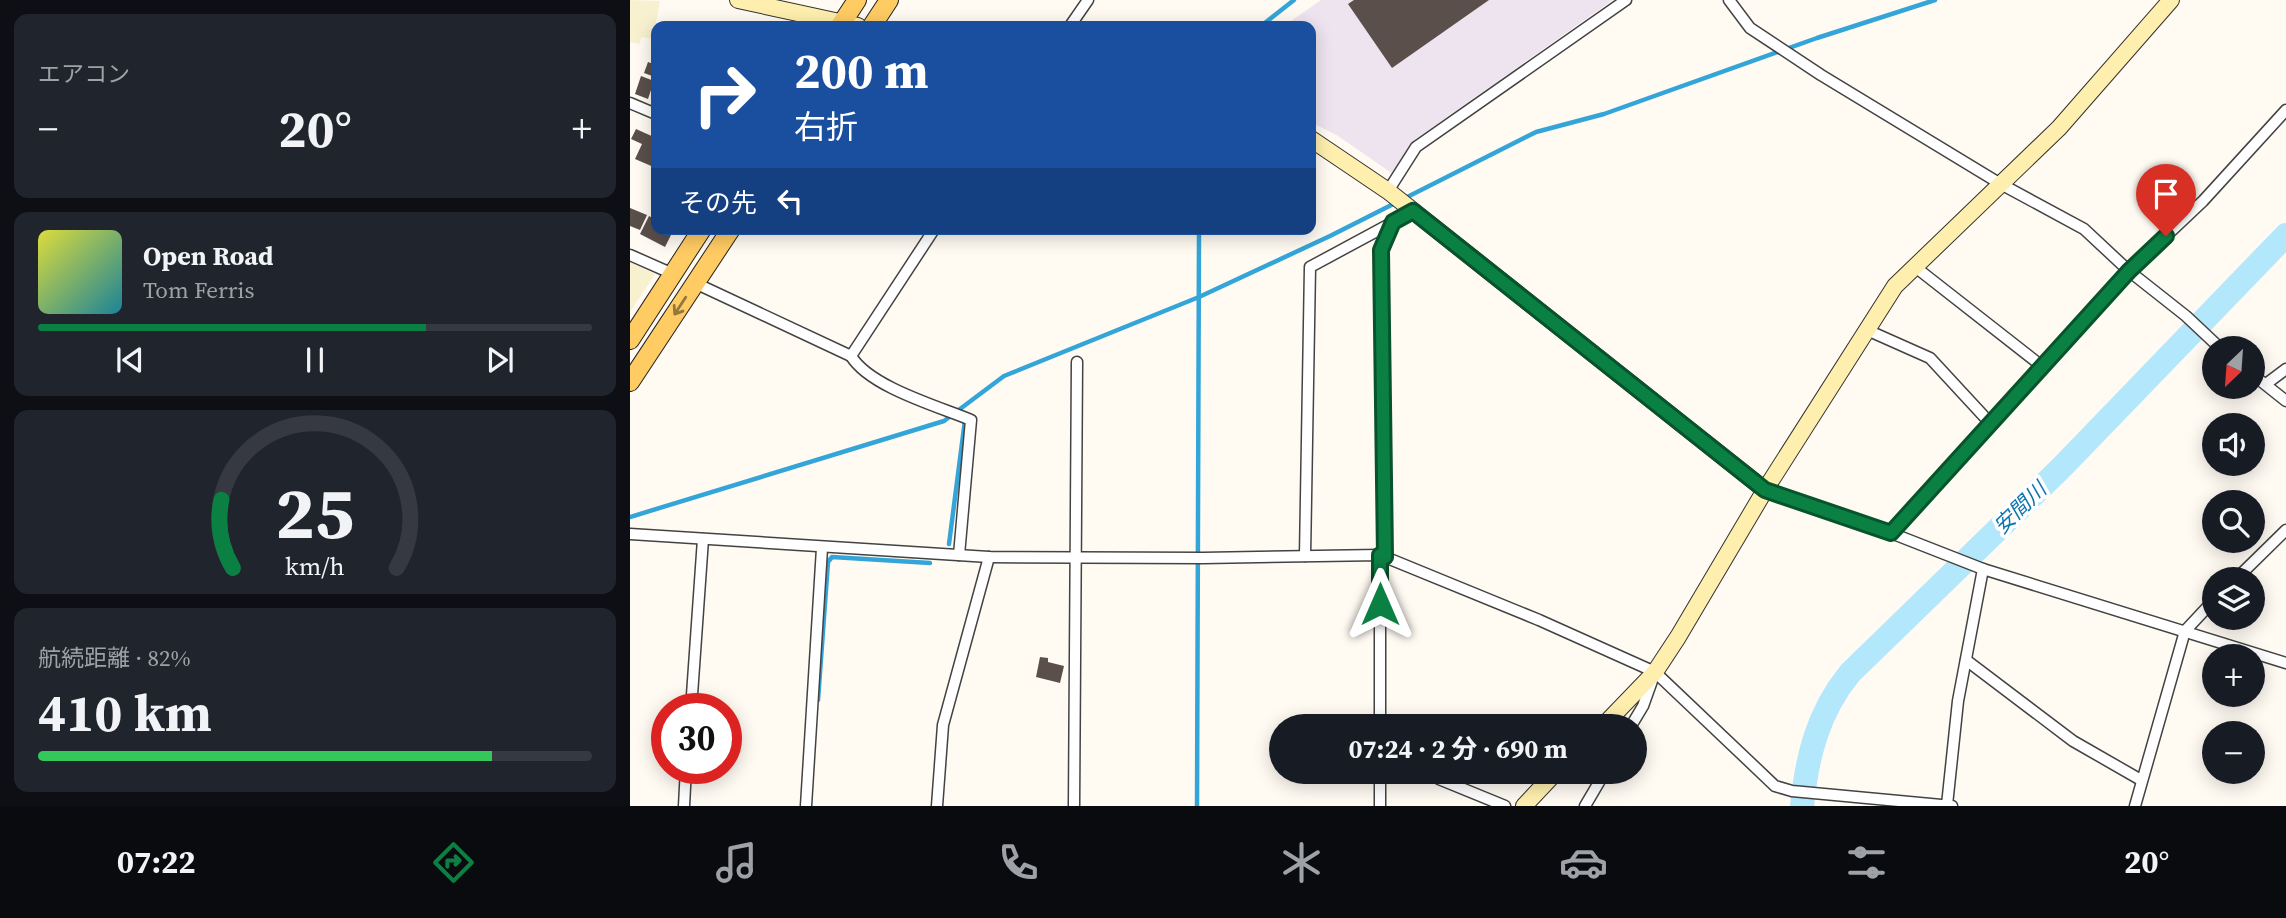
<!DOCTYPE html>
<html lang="ja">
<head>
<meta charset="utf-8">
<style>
  body { margin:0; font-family:"Source Serif 4","Noto Sans JP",serif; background:#20242c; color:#f1f3f6; height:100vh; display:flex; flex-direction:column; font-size:26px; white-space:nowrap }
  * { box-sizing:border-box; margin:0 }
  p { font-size:23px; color:#9ea1a6 }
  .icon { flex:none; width:38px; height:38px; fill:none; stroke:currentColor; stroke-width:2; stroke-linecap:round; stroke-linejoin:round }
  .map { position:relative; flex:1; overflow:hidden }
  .drawer { display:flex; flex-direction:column; gap:14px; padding:14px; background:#0d0f14; width:630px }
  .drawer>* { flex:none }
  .guide { position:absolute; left:21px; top:21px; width:665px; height:214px; border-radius:14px; box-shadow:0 4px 18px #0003; background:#1a4fa0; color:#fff; overflow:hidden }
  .needle { width:46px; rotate:205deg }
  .controls { position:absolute; left:1572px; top:336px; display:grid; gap:14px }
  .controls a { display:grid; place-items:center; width:63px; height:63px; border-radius:50%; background:#171b24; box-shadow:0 4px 18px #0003; font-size:35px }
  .speed { position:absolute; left:21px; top:693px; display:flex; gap:14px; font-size:35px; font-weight:700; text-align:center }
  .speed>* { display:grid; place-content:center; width:91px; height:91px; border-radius:50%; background:#171b24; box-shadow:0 4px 18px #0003; line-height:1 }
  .speed .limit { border:10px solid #d22; background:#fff; color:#111 }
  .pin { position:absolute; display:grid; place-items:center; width:60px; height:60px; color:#fff; margin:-72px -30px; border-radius:50% 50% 50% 0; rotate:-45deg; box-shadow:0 0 7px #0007 }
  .pin .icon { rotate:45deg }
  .me { position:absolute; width:77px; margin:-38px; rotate:0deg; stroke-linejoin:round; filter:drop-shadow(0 0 5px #0008) }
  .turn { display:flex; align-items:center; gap:24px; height:147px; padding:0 28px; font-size:32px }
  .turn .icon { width:91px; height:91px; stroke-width:2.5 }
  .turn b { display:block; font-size:49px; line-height:60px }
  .then { display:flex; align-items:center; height:66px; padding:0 28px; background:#0003; gap:14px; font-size:26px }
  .big { font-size:52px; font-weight:700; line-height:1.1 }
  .drawer .widget { flex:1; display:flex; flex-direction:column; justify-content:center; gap:10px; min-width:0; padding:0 24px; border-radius:14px; background:#20242c }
  .drawer .dial { align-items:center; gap:0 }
  .dial svg { height:182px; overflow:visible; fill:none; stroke:#363941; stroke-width:7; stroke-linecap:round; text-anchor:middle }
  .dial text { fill:#f1f3f6; stroke:none }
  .song { display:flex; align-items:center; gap:21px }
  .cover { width:84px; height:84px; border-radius:10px; background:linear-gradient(135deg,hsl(60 70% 55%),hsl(190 70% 35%)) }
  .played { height:7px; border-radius:4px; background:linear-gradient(90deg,#0b8043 70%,#363941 70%) }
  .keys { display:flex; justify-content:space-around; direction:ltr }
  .heat { display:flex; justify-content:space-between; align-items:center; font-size:38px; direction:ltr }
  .charge { height:10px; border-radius:5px; background:linear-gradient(90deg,#34c759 82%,#363941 0) }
  .trip { position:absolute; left:639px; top:714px; width:378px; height:70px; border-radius:35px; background:#171b24; box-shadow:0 4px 18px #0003; font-weight:700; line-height:70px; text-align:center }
  .menu { display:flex; height:112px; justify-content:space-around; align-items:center; background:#090b0e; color:#9ea1a6 }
  .menu .icon { width:49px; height:49px }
  .menu .active { color:#0b8043 }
  .menu b { font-size:32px; color:#f1f3f6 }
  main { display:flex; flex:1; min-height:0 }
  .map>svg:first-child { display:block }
  .industrial { fill:#ede4ef }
  .farmland { fill:#f8f1d0 }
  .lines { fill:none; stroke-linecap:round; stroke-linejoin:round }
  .stream { stroke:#34a5d8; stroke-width:4.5 }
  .river { stroke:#b3e7fb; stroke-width:24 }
  .building { fill:#5a4f4b }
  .street-casing { stroke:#434343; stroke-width:13 }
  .secondary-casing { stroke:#323232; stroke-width:18 }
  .primary-casing { stroke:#212121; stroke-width:20 }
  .street { stroke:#fff; stroke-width:10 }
  .secondary { stroke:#ffefae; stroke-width:16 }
  .primary { stroke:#ffcb63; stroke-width:18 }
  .oneway { stroke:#93773e }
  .route-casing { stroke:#07532c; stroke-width:18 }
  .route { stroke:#0b8043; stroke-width:12 }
  .labels { text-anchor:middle; stroke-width:7; stroke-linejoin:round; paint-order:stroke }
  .water-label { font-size:21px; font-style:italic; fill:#0d76ad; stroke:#fff }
</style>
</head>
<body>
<main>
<section class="drawer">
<div class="widget"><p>エアコン</p>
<div class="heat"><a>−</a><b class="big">20°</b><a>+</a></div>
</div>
<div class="widget">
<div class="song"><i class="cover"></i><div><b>Open Road</b><p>Tom Ferris</p></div></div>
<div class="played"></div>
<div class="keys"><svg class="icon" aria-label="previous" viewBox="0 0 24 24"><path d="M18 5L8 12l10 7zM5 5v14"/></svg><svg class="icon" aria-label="pause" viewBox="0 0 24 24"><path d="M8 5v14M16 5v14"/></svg><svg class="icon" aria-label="next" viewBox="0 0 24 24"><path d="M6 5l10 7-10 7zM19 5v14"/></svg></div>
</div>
<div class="widget dial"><svg viewBox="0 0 100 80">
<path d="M14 69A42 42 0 1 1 86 69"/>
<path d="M14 69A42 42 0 0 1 9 39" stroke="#0b8043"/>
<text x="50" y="56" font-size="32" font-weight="700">25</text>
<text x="50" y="72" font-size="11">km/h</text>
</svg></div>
<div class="widget"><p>航続距離 · 82%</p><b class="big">410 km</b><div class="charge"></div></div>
</section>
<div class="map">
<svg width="1656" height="806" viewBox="0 0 1656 806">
  <rect width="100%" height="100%" fill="#fffbf3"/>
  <!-- industrial -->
  <polygon class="industrial" points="691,0 983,0 784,140 763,174 708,136 681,122 681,26 654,26"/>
  <!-- farmland -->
  <g class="farmland">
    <polygon points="0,0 30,1 23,39 12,37 9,44 0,42"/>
    <polygon points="0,262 25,274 0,312"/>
  </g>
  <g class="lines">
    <!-- stream -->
    <g class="stream">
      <polyline points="631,26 664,0"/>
      <polyline points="0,517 314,421 374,376 569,297 700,236 906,132 974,114 1187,38 1305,0"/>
      <polyline points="319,544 335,420"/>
      <polyline points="188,700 198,562 202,557 300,563"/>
      <polyline points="567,806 569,229"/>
    </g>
    <!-- river -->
    <path class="river" d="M1172 806C1177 756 1188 712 1220 673L1432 467 1656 235"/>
  </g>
  <!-- building -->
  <g class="building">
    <polygon points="724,0 859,0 762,68 718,4"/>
    <polygon points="18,62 26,65 25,77 14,73"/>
    <polygon points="11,76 24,81 18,99 5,94"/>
    <polygon points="6,129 26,138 26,168 5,159 12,144 1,139"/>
    <polygon points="0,208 17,215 10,230 0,226"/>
    <polygon points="19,216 26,220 26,229 44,229 35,247 10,234"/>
    <polygon points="410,657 418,658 418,662 434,666 430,683 406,677"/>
  </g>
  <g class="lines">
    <!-- street casing -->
    <g class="street-casing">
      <g id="street">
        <polyline points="1099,0 1120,28 1191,75 1369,183 1454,229 1499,271 1556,316 1590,348"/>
        <polyline points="440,26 458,0"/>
        <polyline points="0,103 26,114"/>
        <polyline points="758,191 786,147 996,0"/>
        <path d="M303 231 221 356C240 387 307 406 341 420L329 555"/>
        <polyline points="0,255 43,274"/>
        <polyline points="1284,266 1413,367"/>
        <polyline points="65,283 221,356"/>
        <polyline points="1237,330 1300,358 1361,424"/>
        <polyline points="1622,374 1656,401"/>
        <polyline points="1636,384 1656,369"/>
        <polyline points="1135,490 1261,533 1353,569 1656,663"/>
        <polyline points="1261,533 1499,271 1573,201 1656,110"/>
        <polyline points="0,534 359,557 573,558 750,555 909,620 1025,672 1145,786 1162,791 1322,806"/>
        <polyline points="750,555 750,726"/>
        <polyline points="675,556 680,267 784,211"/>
        <polyline points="755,557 751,250 763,222"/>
        <polyline points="1606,579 1656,530"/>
        <polyline points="1336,660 1443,741 1511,780"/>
        <polyline points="61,709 73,539"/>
        <polyline points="1001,726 1013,706 1023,678"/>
        <polyline points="750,772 750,806"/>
        <polyline points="809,779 875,806"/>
        <polyline points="1317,805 1328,701 1353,569"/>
        <polyline points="54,806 56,768"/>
        <polyline points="176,806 192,548"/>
        <polyline points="307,806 313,725 359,557"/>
        <polyline points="444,806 447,362"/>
        <polyline points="955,806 975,772"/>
        <polyline points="1505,806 1555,631 1584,600"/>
      </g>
    </g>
    <!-- secondary casing -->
    <g class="secondary-casing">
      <g id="secondary">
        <polyline points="108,0 228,26"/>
        <polyline points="681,139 758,191 1135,490"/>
        <polyline points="973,726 1025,672 1048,637 1135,490 1265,286 1429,128 1541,0"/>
        <polyline points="894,806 926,772"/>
      </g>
    </g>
    <!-- primary casing -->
    <g class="primary-casing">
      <g id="primary">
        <polyline points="210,26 227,0"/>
        <polyline points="242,26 259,0"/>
        <polyline points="0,340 72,229"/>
        <polyline points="0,382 101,229"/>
      </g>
    </g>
    <!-- street -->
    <use href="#street" class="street"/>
    <!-- secondary -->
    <use href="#secondary" class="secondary"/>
    <!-- primary -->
    <use href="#primary" class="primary"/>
  </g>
  <!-- one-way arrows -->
  <defs><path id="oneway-shaft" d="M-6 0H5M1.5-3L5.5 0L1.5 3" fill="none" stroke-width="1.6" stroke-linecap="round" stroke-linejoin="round" transform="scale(1.75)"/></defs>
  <use class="oneway" href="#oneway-shaft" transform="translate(50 306) rotate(123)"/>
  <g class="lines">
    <!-- route casing -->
    <g class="route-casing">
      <polyline id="route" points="750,604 750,555 755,557 751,250 763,222 783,211 1135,490 1261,533 1499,271 1536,236"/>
    </g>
    <!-- route -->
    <use href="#route" class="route"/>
  </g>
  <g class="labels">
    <!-- water labels -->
    <g class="water-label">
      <text transform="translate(1390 508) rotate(-44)" y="7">安間川</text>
    </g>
  </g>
</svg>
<div class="controls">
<a><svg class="needle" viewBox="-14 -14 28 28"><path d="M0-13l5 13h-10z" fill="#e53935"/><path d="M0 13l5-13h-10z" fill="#9ea1a6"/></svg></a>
<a><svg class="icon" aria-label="sound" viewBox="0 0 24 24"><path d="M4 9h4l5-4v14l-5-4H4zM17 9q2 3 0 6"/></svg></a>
<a><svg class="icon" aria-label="search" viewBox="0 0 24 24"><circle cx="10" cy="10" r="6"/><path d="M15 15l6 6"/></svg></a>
<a><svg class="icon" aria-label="layers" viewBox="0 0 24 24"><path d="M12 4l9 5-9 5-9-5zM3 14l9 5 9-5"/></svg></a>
<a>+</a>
<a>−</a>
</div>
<div class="speed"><div class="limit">30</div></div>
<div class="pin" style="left:1536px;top:236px;background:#d93025"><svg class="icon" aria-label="arrive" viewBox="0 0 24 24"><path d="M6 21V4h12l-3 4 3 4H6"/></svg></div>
<svg class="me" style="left:750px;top:604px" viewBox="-20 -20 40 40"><path d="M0-17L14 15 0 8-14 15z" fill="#0b8043" stroke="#fff" stroke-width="4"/></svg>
<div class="trip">07:24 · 2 分 · 690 m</div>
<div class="guide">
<div class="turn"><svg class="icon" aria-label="right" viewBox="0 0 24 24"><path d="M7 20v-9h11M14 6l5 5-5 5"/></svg><div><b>200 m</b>右折</div></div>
<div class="then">その先<svg class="icon" aria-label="left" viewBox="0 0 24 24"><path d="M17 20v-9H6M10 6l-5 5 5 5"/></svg></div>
</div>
</div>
</main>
<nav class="menu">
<b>07:22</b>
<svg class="icon active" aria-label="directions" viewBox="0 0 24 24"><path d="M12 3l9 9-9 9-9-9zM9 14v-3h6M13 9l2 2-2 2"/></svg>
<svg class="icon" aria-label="music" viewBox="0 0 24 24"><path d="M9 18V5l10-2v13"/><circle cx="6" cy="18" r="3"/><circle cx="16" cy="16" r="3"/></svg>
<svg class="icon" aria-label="phone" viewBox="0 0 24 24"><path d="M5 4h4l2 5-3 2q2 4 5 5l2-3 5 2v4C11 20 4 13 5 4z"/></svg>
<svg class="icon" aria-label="climate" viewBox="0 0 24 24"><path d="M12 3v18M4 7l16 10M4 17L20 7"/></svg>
<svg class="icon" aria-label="car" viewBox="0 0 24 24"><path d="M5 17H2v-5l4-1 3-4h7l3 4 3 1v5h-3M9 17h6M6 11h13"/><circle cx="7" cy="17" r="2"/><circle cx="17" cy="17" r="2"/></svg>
<svg class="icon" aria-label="filters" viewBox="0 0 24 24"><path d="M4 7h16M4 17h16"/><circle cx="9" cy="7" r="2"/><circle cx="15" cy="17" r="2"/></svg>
<b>20°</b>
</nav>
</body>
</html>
